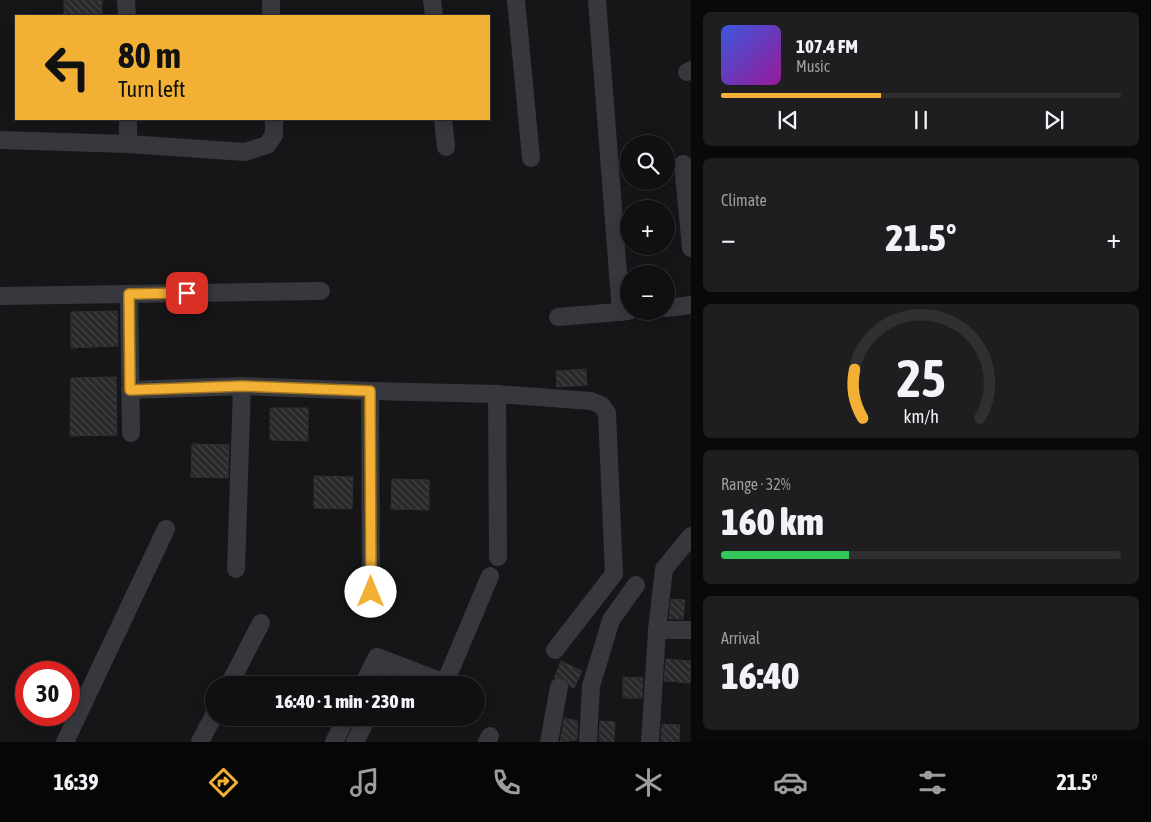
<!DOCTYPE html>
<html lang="en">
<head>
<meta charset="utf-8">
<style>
  body { margin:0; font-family:"Asap Condensed",sans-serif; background:#1e1e20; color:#f1f3f6; height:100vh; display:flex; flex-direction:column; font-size:19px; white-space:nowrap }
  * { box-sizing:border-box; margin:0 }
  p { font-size:16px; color:#9c9d9f }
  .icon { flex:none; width:28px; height:28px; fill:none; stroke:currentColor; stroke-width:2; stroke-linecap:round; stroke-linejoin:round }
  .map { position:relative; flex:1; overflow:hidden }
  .sheet { display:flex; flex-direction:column; gap:12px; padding:12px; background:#09090a; width:460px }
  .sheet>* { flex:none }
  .guide { position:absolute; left:15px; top:15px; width:475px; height:105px; border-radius:0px; box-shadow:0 2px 12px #0003,0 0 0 1px #303032; background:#f2b134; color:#111; overflow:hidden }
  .tools { position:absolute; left:620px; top:135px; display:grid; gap:10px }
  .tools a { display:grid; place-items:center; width:55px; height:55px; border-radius:50%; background:#101012; box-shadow:0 2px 12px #0003,0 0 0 1px #303032; font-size:25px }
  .speed { position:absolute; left:15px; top:661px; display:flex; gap:10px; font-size:25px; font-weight:700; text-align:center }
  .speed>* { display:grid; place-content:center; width:65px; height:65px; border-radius:50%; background:#101012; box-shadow:0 2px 12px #0003,0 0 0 1px #303032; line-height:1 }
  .speed .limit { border:8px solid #d22; background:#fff; color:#111 }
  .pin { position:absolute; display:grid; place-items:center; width:42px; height:42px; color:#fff; margin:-21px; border-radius:10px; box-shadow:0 2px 8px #0006 }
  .me { position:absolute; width:55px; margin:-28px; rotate:0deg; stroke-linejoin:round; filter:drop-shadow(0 0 4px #0008) }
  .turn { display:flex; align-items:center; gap:18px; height:105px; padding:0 20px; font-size:22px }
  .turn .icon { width:65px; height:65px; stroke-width:2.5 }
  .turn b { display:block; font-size:35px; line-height:42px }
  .big { font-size:38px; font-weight:800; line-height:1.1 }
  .sheet .card { flex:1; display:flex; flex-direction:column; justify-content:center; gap:8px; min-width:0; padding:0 18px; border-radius:8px; background:#1e1e20 }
  .sheet .dial { align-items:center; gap:0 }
  .dial svg { height:130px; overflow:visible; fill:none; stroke:#303032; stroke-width:7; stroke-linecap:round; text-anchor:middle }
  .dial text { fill:#f1f3f6; stroke:none }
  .song { display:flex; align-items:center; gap:15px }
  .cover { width:60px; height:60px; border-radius:8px; background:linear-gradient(135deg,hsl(230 70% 55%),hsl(300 70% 35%)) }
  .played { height:5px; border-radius:2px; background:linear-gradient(90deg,#f2b134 40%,#303032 40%) }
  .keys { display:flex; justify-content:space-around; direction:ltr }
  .heat { display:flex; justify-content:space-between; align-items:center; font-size:28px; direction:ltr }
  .charge { height:8px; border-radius:4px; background:linear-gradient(90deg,#34c759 32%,#303032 0) }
  .trip { position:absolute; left:205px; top:676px; width:280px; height:50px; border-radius:25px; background:#101012; box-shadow:0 2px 12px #0003,0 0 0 1px #303032; font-weight:800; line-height:50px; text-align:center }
  .tabs { display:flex; height:80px; justify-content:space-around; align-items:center; background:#060607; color:#9c9d9f }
  .tabs .icon { width:35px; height:35px }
  .tabs .on { color:#f2b134 }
  .tabs b { font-size:22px; color:#f1f3f6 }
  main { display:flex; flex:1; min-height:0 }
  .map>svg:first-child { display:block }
  .building { fill:url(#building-back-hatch); stroke:#303034 }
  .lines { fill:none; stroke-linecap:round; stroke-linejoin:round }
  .minor { stroke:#37383d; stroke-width:18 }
  .route-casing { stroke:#9d7322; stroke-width:12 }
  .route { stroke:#f2b134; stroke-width:9 }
</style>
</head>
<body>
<main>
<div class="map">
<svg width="691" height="742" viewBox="0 0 691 742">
  <defs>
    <pattern id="building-back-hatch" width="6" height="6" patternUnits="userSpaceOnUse" patternTransform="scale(1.25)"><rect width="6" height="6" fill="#29292c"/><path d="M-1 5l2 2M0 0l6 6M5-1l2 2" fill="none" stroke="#454548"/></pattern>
  </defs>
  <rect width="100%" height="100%" fill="#161618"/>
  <!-- building -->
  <g class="building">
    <rect x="64" y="0" width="38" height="14"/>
    <polygon points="117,311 118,346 71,348 71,312"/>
    <polygon points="586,369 587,385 557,387 556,371"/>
    <polygon points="116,377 117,435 70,436 71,378"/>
    <polygon points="270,408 308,408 308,441 270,440"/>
    <polygon points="192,444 229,445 228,478 191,477"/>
    <polygon points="314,476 353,477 352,509 314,508"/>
    <polygon points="392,479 429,480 429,510 391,509"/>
    <polygon points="671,599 685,600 683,619 669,619"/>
    <polygon points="666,659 691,661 690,683 664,681"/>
    <polygon points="561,661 582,671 574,688 569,686 565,679 560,677 554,678"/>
    <polygon points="623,677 643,678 642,698 623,698"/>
    <polygon points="564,718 578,721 577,740 560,742"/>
    <polygon points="600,721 615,722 614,742 599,741"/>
    <polygon points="662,724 680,725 679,742 661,742"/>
  </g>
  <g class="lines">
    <!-- minor -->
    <g class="minor">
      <polyline points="126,0 127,16"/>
      <polyline points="271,0 271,16"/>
      <polyline points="432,0 434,16"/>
      <polyline points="516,0 531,158"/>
      <polyline points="597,0 621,312"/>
      <polyline points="687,72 691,70"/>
      <polyline points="128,119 128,144"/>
      <polyline points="443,119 446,147"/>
      <polyline points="0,140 128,144 245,152 267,145 274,135 274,119"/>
      <polyline points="683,164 691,248"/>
      <polyline points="129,294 131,433"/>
      <polyline points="0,296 321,291"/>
      <polyline points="666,308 691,305"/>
      <polyline points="558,317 629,311"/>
      <polyline points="130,390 242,386 370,391 497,394 591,401 601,405 607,413 614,574 555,650"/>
      <polyline points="370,391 371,592"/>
      <polyline points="497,394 498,557"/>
      <polyline points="236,569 242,386"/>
      <polyline points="657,630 691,630"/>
      <polyline points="229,685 261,623"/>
      <polyline points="363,685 377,657 445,683 490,576"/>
      <polyline points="383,685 393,664"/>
      <polyline points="65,742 166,529"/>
      <polyline points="200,742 214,715"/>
      <polyline points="334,742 346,718"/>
      <polyline points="355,742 367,718"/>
      <polyline points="487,742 490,736"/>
      <polyline points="549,742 559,687"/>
      <polyline points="588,742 591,686 611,620 636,585"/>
      <polyline points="650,742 657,630 664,569 691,536"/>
    </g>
  </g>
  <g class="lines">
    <!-- route casing -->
    <g class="route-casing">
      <polyline id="route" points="187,293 129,294 130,390 242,386 370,391 371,592"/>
    </g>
    <!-- route -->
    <use href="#route" class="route"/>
  </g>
</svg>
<div class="tools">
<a><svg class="icon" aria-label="search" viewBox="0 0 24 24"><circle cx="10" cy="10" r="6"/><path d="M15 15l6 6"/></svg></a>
<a>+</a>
<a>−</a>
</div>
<div class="speed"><div class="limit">30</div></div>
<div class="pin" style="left:187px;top:293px;background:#d93025"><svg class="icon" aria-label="arrive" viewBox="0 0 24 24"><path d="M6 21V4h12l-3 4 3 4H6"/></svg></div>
<svg class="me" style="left:371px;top:592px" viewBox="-20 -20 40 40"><circle r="19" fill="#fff"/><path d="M0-13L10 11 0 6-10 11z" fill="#f2b134"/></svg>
<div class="trip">16:40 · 1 min · 230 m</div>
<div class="guide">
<div class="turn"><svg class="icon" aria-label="left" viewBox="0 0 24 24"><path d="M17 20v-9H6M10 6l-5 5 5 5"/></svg><div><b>80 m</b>Turn left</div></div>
</div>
</div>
<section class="sheet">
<div class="card">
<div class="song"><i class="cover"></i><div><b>107.4 FM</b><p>Music</p></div></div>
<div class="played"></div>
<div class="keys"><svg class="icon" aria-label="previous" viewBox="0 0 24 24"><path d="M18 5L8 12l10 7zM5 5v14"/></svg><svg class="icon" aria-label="pause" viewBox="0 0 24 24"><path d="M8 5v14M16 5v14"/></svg><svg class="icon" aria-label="next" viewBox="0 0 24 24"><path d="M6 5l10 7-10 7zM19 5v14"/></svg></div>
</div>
<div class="card"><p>Climate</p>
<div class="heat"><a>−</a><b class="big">21.5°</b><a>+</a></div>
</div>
<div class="card dial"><svg viewBox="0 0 100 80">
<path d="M14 69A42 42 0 1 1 86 69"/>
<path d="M14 69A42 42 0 0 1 9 39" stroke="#f2b134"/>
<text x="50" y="56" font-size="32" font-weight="700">25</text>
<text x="50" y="72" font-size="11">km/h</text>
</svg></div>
<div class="card"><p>Range · 32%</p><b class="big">160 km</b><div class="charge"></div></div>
<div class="card"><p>Arrival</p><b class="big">16:40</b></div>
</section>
</main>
<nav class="tabs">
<b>16:39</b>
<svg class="icon on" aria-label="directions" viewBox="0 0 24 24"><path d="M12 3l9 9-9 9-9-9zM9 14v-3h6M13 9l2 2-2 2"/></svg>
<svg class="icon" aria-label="music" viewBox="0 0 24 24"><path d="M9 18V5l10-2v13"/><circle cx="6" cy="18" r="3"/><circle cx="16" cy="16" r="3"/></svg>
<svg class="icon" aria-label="phone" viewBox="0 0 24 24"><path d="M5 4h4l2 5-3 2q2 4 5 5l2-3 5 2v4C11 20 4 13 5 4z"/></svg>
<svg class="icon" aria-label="climate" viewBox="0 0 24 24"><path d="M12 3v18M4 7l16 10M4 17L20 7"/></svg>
<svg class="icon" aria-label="car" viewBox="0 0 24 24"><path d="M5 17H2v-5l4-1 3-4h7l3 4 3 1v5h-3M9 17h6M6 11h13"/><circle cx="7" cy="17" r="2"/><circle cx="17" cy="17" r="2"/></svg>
<svg class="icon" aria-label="filters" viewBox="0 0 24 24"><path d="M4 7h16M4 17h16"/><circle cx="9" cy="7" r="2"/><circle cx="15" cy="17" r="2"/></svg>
<b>21.5°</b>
</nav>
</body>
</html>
